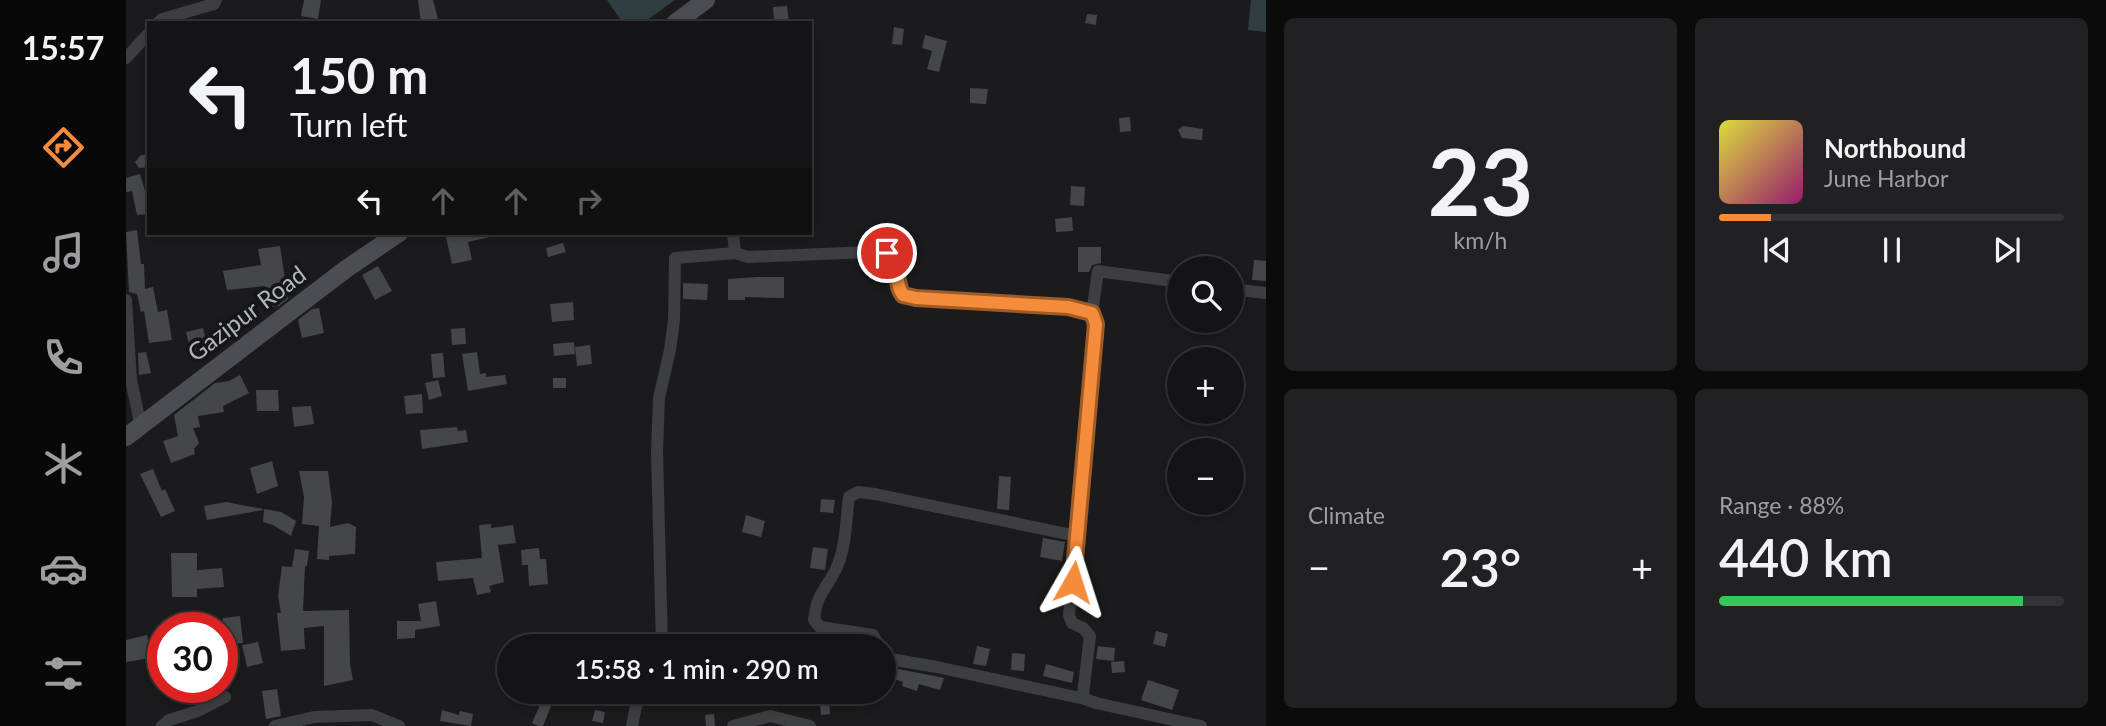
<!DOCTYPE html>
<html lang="en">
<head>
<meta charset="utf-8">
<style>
  body { margin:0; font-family:Lato,sans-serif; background:#212123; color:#f1f3f6; height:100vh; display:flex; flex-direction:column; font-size:26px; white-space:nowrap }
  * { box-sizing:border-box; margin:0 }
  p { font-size:23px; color:#9d9ea1 }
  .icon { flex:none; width:38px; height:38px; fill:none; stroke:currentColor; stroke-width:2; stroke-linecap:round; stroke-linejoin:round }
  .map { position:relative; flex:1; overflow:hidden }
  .details { display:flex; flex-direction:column; gap:18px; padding:18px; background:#0b0b0c; width:840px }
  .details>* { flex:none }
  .banner { position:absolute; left:21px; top:21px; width:665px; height:214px; border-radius:0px; box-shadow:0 4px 10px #0003,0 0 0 2px #333335; background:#141416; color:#f1f3f6; overflow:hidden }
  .tools { position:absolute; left:1041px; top:256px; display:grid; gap:14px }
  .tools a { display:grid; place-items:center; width:77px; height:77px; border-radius:50%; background:#141416; box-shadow:0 4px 10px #0003,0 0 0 2px #333335; font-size:35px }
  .speed { position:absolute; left:21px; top:612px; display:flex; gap:14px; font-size:35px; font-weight:700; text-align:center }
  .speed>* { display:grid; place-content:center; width:91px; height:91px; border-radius:50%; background:#141416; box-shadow:0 4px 10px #0003,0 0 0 2px #333335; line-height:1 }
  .speed .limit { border:10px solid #d22; background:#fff; color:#111 }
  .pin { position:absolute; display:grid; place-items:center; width:60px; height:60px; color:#fff; margin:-30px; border:4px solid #fff; border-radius:50%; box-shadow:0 2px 7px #0007 }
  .me { position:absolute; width:77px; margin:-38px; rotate:6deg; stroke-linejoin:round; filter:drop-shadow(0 0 5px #0008) }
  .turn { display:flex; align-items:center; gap:24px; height:147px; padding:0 28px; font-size:32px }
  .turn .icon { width:91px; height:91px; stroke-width:2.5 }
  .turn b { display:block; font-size:49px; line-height:60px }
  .lanes { display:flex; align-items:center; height:66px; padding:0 28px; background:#0003; justify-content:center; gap:35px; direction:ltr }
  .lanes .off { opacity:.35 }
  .big { font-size:52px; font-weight:600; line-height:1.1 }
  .details .tile { flex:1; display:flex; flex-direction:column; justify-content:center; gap:10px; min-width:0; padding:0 24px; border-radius:10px; background:#212123 }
  .details .dial { align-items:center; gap:0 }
  .dial b { font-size:91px; line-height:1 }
  .song { display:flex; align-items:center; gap:21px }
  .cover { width:84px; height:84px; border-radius:10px; background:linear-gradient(135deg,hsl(60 70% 55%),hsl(320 70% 35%)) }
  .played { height:7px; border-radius:4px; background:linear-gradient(90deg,#f58c3b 15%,#333335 15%) }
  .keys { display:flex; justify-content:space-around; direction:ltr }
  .heat { display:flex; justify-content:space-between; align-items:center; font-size:38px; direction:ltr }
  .charge { height:10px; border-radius:5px; background:linear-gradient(90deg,#34c759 88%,#333335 0) }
  .details .tiles { flex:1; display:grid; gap:18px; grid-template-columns:repeat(2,1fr) }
  .trip { position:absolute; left:371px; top:634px; width:399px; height:70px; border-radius:35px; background:#141416; box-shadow:0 4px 10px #0003,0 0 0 2px #333335; font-weight:600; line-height:70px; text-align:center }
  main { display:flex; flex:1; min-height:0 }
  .menu { display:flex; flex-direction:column; width:126px; justify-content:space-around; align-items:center; background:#080809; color:#9d9ea1 }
  .menu .icon { width:49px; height:49px }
  .menu .active { color:#f58c3b }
  .menu b { font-size:32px; color:#f1f3f6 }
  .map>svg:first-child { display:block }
  .water { fill:#303e42 }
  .building { fill:#45464a }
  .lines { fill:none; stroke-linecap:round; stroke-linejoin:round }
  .street { stroke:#3c3e42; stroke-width:12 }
  .secondary { stroke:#4a4e52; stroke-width:18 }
  .route-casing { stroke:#9f5b26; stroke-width:18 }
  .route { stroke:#f58c3b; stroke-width:12 }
  .labels { text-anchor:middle; stroke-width:7; stroke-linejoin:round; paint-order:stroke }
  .street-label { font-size:24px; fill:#adb5bd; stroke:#161618 }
</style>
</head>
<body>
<main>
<nav class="menu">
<b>15:57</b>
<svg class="icon active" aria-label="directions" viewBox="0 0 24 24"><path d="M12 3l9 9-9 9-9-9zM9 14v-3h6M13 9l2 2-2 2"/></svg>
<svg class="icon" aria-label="music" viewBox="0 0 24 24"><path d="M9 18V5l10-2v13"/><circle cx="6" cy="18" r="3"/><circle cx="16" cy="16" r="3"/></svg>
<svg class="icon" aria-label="phone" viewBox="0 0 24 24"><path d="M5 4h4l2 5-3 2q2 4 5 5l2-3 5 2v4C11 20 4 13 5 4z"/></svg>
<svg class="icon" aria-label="climate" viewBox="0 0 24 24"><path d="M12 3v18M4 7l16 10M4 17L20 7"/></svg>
<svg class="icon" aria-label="car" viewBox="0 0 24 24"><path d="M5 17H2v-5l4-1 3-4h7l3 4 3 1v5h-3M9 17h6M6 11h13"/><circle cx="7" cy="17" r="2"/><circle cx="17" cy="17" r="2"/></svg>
<svg class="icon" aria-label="filters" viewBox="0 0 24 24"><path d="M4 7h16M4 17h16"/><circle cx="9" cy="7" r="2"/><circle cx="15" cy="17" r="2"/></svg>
</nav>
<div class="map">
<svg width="1140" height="726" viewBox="0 0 1140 726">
  <rect width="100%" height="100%" fill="#1b1b1d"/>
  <!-- water -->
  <g class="water">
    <polygon points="481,0 549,0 517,23 497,23"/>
    <polygon points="1125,0 1140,0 1140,32 1122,30"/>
  </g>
  <!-- building -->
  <g class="building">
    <polygon points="178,0 195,0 192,19 175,16"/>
    <polygon points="292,0 307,0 313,23 295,23"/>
    <polygon points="661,6 663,23 648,23 647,7"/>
    <polygon points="961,14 971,15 970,25 959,23"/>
    <polygon points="768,27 778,29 776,45 766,44"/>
    <polygon points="799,35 821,41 813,72 801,69 806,51 796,48"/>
    <polygon points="844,88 862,89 860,104 844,103"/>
    <polygon points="1004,117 1005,131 994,132 993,118"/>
    <polygon points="1057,126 1077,129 1076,140 1056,138 1052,130"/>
    <polygon points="15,155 23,155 23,167 13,168 9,162"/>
    <polygon points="14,174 20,194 23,194 23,214 11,215 6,191 0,192 0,178"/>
    <polygon points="945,186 959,187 958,206 944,205"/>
    <polygon points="946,217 947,231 930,232 929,219"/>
    <polygon points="11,230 15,264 18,264 19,289 27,287 32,312 41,310 46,340 23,343 18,311 15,312 11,294 3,292 0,232"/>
    <polygon points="319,233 363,233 364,237 342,242 346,260 326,264"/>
    <polygon points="437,243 440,252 422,257 420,248"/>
    <polygon points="154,246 162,299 153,306 142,308 139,286 101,290 97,271 135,265 132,249"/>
    <polygon points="952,247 975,247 975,263 966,265 963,272 952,272"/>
    <polygon points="1073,254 1086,256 1084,268 1070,268"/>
    <polygon points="1128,260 1140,261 1140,281 1126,280"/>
    <polygon points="252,266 266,291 249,300 236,275"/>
    <polygon points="631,277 658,277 658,298 619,297 619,300 602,300 602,279"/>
    <polygon points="557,283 582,284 581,300 557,299"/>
    <polygon points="447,302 448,320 426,322 424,304"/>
    <polygon points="193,308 198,333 176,338 172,320 186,309"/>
    <polygon points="77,328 82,349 65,353 60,332"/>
    <polygon points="339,328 340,344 326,345 325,329"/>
    <polygon points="448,342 449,354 428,356 427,344"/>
    <polygon points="464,345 466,364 451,366 449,347"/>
    <polygon points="20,352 25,373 13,375 12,353"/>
    <polygon points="351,352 354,374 360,373 360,377 379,375 381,384 342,391 336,354"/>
    <polygon points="317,353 319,377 307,378 305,354"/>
    <polygon points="114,375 123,393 97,406 98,412 72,416 74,427 67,428 73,443 68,449 69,454 45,463 37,441 52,436 48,415 89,383 103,381"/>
    <rect x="427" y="378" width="13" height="10"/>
    <polygon points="312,380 316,396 303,400 299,383"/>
    <polygon points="130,390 152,390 153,411 131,411"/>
    <polygon points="296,394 297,413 280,414 278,396"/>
    <polygon points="185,406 188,424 168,427 166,407"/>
    <polygon points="331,427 332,431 340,430 342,442 296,449 294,430"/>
    <polygon points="146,461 152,486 131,494 124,468"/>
    <polygon points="27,469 36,491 39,489 49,511 35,517 14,474"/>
    <polygon points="173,471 202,471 206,502 204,527 222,523 230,527 229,554 203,556 203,560 191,559 193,526 176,524 178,497"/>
    <polygon points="873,476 885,477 883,510 871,509"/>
    <polygon points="695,499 709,500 707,513 694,512"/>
    <polygon points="100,502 137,509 137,510 81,520 78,506"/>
    <polygon points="138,509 155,512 170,521 165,536 147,525 137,522"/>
    <polygon points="620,515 639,521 635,537 616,532"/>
    <polygon points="365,524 365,528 387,525 390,543 372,545 378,582 363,586 365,592 351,595 347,578 312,581 310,562 356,558 353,525"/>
    <polygon points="917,538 939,542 936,561 914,557"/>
    <polygon points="687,547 702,549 699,570 684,568"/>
    <polygon points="413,548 414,559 420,559 422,584 403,586 402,565 396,565 395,550"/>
    <polygon points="169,549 183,551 181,566 179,566 177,611 223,610 224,664 227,680 198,686 198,626 178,628 179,649 155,651 151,613 155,613 152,596 156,566 166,567"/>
    <polygon points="45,553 71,553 71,570 96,568 98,587 71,589 71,597 46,597"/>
    <polygon points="310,601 314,626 289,630 289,638 271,639 271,621 295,621 292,604"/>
    <polygon points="114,616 117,643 96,645 97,618"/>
    <polygon points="1030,631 1042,634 1039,647 1027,644"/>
    <polygon points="21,635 23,643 37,642 37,656 0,662 0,640"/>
    <polygon points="132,642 137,663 121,667 116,645"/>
    <polygon points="851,646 864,649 860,666 847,664"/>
    <polygon points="972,646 989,648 988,661 970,659"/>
    <polygon points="886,653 899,654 898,671 885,670"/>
    <polygon points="998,661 999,672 986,673 985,662"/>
    <polygon points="920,664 948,672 946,683 917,676"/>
    <polygon points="761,667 809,676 818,678 814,690 793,684 791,691 776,686 777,682 758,676"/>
    <polygon points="1022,680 1053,690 1046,710 1015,700"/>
    <polygon points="151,689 155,716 140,719 136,691"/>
    <polygon points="420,691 431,691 417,726 412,726 406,723"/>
    <polygon points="663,691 664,703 649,704 648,692"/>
    <polygon points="693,691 702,691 704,714 695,715"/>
    <polygon points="316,710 333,715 334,711 347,714 345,726 314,721"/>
    <polygon points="469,710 479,712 477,723 466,721"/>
    <polygon points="588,714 589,726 580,726 579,715"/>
  </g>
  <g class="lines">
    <!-- street -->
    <g class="street">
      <polyline points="32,23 36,19 88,4 90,0"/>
      <polyline points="0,58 23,33"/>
      <path d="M607 233 609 253 622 257 744 252 769 254C774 268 768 283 777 295L790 298 942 307 966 313 970 324 967 356 943 615 946 623 957 628 964 636 957 694 959 699 970 703 1075 726"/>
      <polyline points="1106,289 1140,293"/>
      <polyline points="0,300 5,380 15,427"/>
      <polyline points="966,313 972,271 1054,282"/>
      <polyline points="536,646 531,451 533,398 544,350 548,320 549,258 609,253"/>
      <path d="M753 646 747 635 694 627 688 620C691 592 699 592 710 569 720 548 720 520 723 497L732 492 749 494 951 536"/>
      <polyline points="758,658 811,667 959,699"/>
      <polyline points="36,726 43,720 72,711 99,697"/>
      <polyline points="149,726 188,717 246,715 273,726"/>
      <polyline points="506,726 513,691"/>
      <polyline points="607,726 644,716 684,726"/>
    </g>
    <!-- secondary -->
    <g class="secondary">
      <polyline points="549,23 580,0"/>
      <polyline points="0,437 220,269 273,233"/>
    </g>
  </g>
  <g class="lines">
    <!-- route casing -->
    <g class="route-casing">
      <path id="route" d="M761 253 769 254C774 268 768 283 777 295L790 298 942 307 966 313 970 324 947 582"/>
    </g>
    <!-- route -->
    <use href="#route" class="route"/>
  </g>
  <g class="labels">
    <!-- street labels -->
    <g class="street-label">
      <text transform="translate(121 314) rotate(-37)" y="8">Gazipur Road</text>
    </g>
  </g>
</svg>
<div class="tools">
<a><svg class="icon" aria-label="search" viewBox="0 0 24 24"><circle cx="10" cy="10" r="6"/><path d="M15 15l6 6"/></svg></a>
<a>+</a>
<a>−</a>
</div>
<div class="speed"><div class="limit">30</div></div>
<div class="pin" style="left:761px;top:253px;background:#d93025"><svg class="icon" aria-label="arrive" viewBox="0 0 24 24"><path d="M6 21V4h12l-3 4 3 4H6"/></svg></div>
<svg class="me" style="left:947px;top:582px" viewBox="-20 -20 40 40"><path d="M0-17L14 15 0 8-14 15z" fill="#f58c3b" stroke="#fff" stroke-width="4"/></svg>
<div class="trip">15:58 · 1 min · 290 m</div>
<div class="banner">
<div class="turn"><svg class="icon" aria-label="left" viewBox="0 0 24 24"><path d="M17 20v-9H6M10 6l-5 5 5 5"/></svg><div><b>150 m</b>Turn left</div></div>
<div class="lanes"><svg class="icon" aria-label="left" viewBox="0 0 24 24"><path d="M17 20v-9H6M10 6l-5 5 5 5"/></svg><svg class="icon off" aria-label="ahead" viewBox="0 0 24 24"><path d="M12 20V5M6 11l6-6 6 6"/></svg><svg class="icon off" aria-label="ahead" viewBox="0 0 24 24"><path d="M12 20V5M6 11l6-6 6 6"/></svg><svg class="icon off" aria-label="right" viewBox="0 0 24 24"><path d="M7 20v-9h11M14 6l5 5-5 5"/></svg></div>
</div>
</div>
<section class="details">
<div class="tiles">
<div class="tile dial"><b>23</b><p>km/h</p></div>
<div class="tile">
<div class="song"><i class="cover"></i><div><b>Northbound</b><p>June Harbor</p></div></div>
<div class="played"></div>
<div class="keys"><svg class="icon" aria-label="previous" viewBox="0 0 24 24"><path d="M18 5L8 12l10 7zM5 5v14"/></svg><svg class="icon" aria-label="pause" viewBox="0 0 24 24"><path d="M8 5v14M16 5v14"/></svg><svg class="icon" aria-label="next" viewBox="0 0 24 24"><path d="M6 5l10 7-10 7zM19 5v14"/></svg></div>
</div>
<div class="tile"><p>Climate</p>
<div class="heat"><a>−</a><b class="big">23°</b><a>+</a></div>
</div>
<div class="tile"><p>Range · 88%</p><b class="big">440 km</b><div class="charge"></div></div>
</div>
</section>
</main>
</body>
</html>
